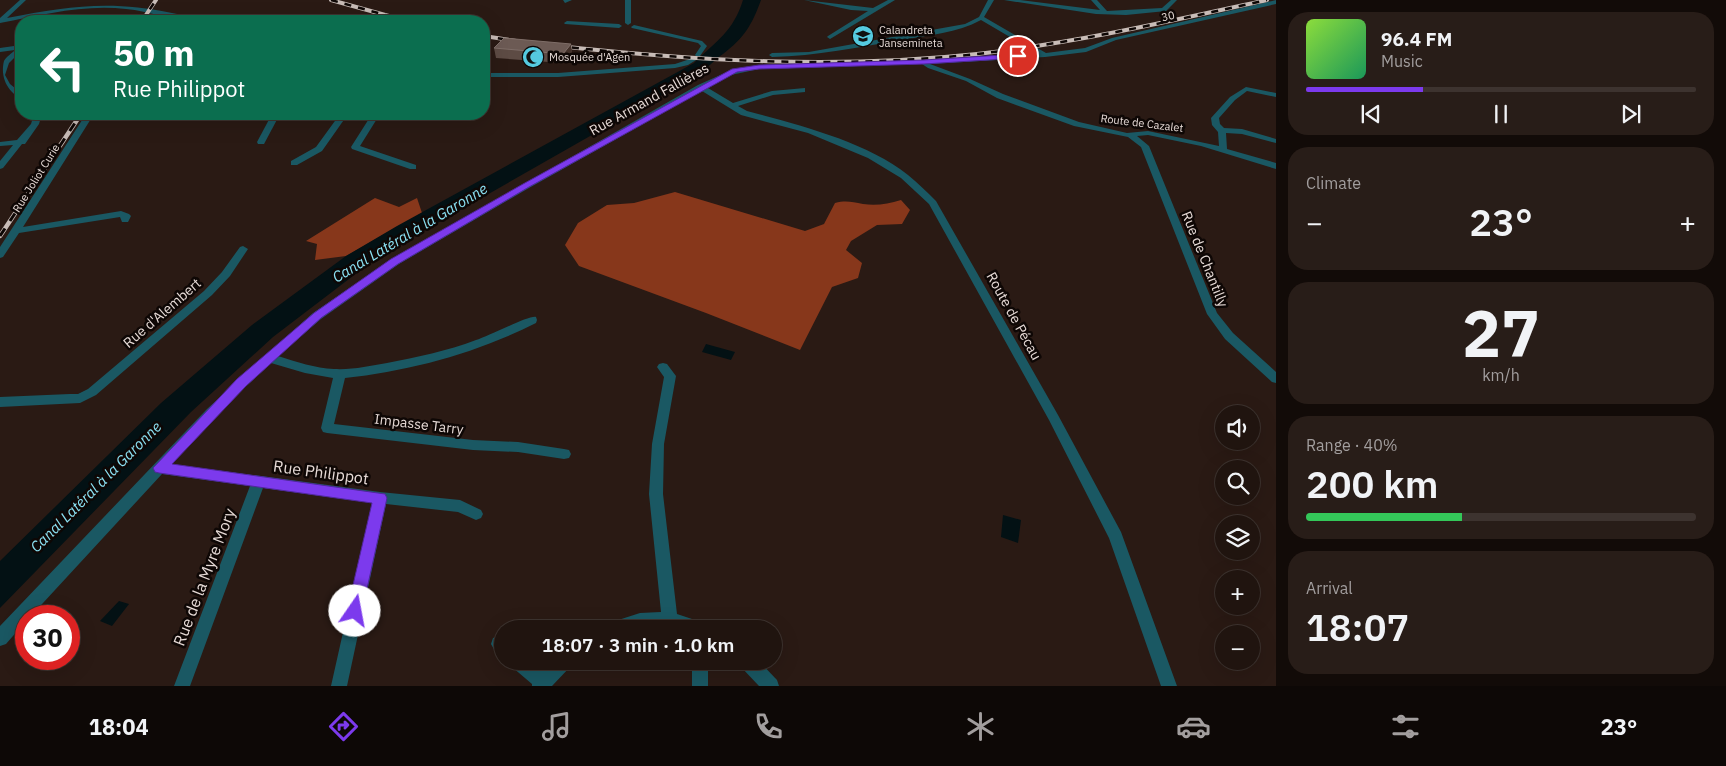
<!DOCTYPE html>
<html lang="en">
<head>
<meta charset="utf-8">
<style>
  body { margin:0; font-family:"IBM Plex Sans",sans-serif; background:#281d18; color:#f1f3f6; height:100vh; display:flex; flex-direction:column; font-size:19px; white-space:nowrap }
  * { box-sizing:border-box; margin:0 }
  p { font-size:16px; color:#a29e9e }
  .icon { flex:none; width:28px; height:28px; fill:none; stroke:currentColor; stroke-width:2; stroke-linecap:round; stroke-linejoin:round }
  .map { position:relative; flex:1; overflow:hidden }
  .sheet { display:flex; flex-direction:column; gap:12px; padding:12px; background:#120b08; width:450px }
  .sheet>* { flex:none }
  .top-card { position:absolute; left:15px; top:15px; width:475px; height:105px; border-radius:20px; box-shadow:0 5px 20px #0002,0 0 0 1px #3d332f; background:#0b6e4f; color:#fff; overflow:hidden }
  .buttons { position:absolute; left:1215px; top:405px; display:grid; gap:10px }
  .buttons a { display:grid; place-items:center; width:45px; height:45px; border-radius:50%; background:#20140f; box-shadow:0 5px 20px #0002,0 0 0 1px #3d332f; font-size:25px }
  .speed { position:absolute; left:15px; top:605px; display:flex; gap:10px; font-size:25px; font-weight:700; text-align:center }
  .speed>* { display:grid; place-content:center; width:65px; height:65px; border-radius:50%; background:#20140f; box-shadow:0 5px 20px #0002,0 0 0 1px #3d332f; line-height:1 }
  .speed .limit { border:8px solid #d22; background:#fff; color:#111 }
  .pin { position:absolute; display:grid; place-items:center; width:42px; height:42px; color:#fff; margin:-21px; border:2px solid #fff; border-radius:50%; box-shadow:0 1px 5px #0007 }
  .me { position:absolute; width:55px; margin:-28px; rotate:12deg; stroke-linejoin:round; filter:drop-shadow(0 0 4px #0008) }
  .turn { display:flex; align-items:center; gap:18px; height:105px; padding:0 15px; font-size:22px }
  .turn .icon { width:65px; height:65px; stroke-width:2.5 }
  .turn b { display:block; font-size:35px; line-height:42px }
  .big { font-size:38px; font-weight:600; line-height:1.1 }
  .sheet .widget { flex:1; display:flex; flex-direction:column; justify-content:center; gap:8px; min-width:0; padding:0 18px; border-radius:20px; background:#281d18 }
  .sheet .dial { align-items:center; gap:0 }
  .dial b { font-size:65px; line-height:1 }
  .song { display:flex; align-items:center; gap:15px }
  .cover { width:60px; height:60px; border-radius:8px; background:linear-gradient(135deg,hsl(90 70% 55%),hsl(150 70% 35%)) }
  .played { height:5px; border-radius:2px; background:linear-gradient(90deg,#7c3aed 30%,#3d332f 30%) }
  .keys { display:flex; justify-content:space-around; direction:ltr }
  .heat { display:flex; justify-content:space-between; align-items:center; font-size:28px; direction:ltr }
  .charge { height:8px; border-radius:4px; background:linear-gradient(90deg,#34c759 40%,#3d332f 0) }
  .trip { position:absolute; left:494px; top:620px; width:288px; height:50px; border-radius:25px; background:#20140f; box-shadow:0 5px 20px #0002,0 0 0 1px #3d332f; font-weight:600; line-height:50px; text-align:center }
  .tabs { display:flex; height:80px; justify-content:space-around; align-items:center; background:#0d0806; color:#a29e9e }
  .tabs .icon { width:35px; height:35px }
  .tabs .active { color:#7c3aed }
  .tabs b { font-size:22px; color:#f1f3f6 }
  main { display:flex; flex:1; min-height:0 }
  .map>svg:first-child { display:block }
  .forest { fill:#87371b }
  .water { fill:#031114 }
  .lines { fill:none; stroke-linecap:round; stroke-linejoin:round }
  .street { fill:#1a5863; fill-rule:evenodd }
  .rail-far1-casing { stroke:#c8bcb7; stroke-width:4 }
  .rail-casing { stroke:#c8bcb7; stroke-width:4.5 }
  .rail-far1 { stroke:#0e0705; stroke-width:2.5; stroke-dasharray:7; stroke-linecap:butt }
  .rail { stroke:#0e0705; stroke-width:3; stroke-dasharray:9; stroke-linecap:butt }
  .wall { fill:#5d4b44 }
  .shaded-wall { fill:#43312a }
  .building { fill:#6c5a54; stroke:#7f6e68 }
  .route { fill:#7c3aed; stroke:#51269a }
  .labels { text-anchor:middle; stroke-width:5; stroke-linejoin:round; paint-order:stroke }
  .far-street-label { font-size:11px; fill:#e7dbd7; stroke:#0e0705 }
  .far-poi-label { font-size:11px; fill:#e7dbd7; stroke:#0e0705; text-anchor:start }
  .street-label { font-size:14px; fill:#e7dbd7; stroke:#0e0705 }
  .water-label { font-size:15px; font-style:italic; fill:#8ce3f5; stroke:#0e0705 }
  .near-street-label { font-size:16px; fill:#e7dbd7; stroke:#0e0705 }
</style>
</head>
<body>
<main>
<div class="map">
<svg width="1276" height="686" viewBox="0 0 1276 686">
  <rect width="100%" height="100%" fill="#2a1a14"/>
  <!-- forest -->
  <g class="forest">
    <path d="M675 192 805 231 824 224 835 203C846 200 852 202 863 204 876 206 888 204 901 200L910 210 902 224 877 225 851 241 846 250 862 263 858 278 832 287 800 350 706 313 579 266 565 245 578 223 607 205 634 203Z"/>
    <polygon points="375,198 399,207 417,198 422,213 346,256 315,260 317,244 306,241"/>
  </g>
  <!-- water -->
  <g class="water">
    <path d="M743 0H761C752 25 744 38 723 54 714 60 708 68 699 74L413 237 366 266 273 337 191 412 0 608V561L161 403 252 325 346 256 397 226 694 63C717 40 733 32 743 0Z"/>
    <polygon points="706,344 735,352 731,360 702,352"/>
    <polygon points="1003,515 1021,520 1018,543 1001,537"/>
    <polygon points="119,601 129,604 112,626 100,621"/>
  </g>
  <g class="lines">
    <!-- street -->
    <g class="street">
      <path d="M20 0H26L7 18C68 6 111 0 172 13 182 15 194 16 202 21 177 23 151 11 126 9 84 4 42 15 0 23V18Z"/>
      <polygon points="563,0 572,0 565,3"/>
      <polygon points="625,0 631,0 631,23 628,25 625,23"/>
      <polygon points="804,0 873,8 888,0 895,0 830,39 827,37 828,36 868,11 851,10"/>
      <path d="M988 0H994L984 17 1046 53 1085 48 1112 38 1276 0V4L1116 40 1086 52 1045 57 930 64 970 79 1003 94 1079 122 1127 133 1148 131 1219 146 1218 132 1212 125 1211 118 1230 97 1246 87 1276 93V97L1247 91 1235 100 1219 118 1220 124 1224 128 1242 129 1276 139V143L1242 134 1226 133 1227 149 1276 163V169L1201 146 1148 135 1137 136 1149 146 1217 313 1233 333 1276 372V383L1272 382 1225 339 1207 314 1141 147 1128 137 1074 126 997 98 966 81 928 68 922 64 759 69 731 75 708 88 733 103 772 91 805 88V92L773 95 738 106 747 111C798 125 865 141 908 175 918 183 927 192 936 201L1058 415 1121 532 1177 686H1161L1109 538 1049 420 929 204 901 178 868 158 808 133 741 115 702 91 529 188 399 264 321 319 278 356C297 362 315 368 334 369 352 370 370 366 387 363 417 357 447 351 476 340 487 337 529 315 536 317L537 320 536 323C477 353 410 371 345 378L334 424 473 440 518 442 564 449 569 450 571 454 569 458 564 459 518 452 473 450 327 433 323 432 321 428 333 378 305 373 271 363 215 415 171 464 380 492 460 500 481 510 483 514 481 518 476 520 458 512 386 504 347 686H331L372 503 263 488 190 686H174L250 486 162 474 31 616H26V621L6 644 0 646V626L207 409 313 313 391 260 698 85 727 72 759 65 924 60 1037 53 981 20C957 33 929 35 902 40 858 47 817 56 772 57L769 55 772 53 809 52 965 24 979 17Z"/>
      <polygon points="1004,0 1020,0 1100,10 1091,0 1097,0 1107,11 1162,8 1171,0 1177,0 1166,11 1126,15 1096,14"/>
      <polygon points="567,21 619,24 622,26 619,28 565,24 564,23"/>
      <polygon points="634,25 702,41 707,46 700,56 696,56 695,55 701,46 698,43 632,28 631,27"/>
      <path d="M21 45V51L9 63 5 75 10 84 21 93V98C7 92 0 76 4 61 6 57 12 53 15 50L0 52V48Z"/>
      <polygon points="693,58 696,60 688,65 675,68 558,77 484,77 484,73 558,73 675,64"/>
      <polygon points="34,114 42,114 39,124 25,144 22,144 3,168 0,169 0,161 13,145 0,146 0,142 17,140 31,124"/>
      <polygon points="86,114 94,114 23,227 121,211 129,214 131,216 128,222 122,222 120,217 19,233 3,257 0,258 0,247"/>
      <polygon points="272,114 280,114 264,144 258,144 257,142"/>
      <polygon points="340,114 348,114 322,151 297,165 291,165 291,161 316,147"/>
      <polygon points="372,114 380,114 360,146 416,165 416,169 410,169 352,149 351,147"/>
      <polygon points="243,246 248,249 230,276 212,295 96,395 80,403 0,407 0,397 70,394 78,394 88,389 204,291 222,272 240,247"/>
      <polygon points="663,363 667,364 676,376 664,444 663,494 677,614 704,623 706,629 676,629 670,627 607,629 609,623 640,613 661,612 649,494 652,444 664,377 657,367 659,364"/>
      <polygon points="499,636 502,637 502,655 496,653 491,644 493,638"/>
      <polygon points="510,661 531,661 542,671 552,661 572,661 570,667 552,686 532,686 532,684 512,667"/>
      <rect x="692" y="661" width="16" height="25"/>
      <polygon points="739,661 759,661 777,680 779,686 759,686 741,667"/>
    </g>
    <!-- rail-far1 casing -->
    <g class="rail-far1-casing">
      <g id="rail-far1">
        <polyline points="331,0 407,21"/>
        <polyline points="142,21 156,0"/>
        <polyline points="484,36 516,41"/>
        <path d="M558 46C697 61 838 69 977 54 1075 43 1171 21 1267 0"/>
      </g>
    </g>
    <!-- rail casing -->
    <g class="rail-casing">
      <polyline id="rail" points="0,236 81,114"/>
    </g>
    <!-- rail-far1 -->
    <use href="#rail-far1" class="rail-far1"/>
    <!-- rail -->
    <use href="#rail" class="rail"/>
  </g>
  <!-- wall -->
  <polygon class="wall" points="571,44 572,54 563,63 496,58 494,48"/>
  <!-- shaded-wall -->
  <polygon class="shaded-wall" points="571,44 572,54 563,63 563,54"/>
  <!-- building -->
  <polygon class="building" points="504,38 571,44 563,54 494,48"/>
  <!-- route -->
  <polygon class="route" points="1018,54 1021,56 1020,58 924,64 759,69 737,72 529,187 398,264 321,318 246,386 172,464 385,494 387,498 361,616 355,618 350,616 347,611 372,503 159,473 155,472 153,468 237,379 314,313 391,259 523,184 732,69 759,65 924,60"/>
  <!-- icons -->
  <defs>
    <g id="school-disc" transform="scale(1.125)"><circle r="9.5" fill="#55cae0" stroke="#0e0705"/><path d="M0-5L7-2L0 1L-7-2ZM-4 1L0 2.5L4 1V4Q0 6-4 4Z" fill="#111"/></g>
    <g id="mosque-disc" transform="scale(1.125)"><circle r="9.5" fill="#55cae0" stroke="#0e0705"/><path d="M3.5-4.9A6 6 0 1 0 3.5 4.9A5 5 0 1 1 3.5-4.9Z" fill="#111"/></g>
  </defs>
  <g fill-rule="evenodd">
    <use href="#school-disc" x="863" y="36"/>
    <use href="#mosque-disc" x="533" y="57"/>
  </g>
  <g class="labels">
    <!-- far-street labels -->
    <g class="far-street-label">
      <text transform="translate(1168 16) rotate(-14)" y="4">30</text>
      <text transform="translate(1142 123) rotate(7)" y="4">Route de Cazalet</text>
      <text transform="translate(36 178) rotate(-58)" y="4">Rue Joliot Curie</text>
    </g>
    <!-- far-poi labels -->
    <g class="far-poi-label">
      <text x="879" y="34">Calandreta<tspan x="879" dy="13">Jansemineta</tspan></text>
      <text x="549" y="61">Mosquée d'Agen</text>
    </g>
    <!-- street labels -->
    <g class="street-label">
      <text transform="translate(649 99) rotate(-29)" y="5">Rue Armand Fallières</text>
      <text transform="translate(1205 259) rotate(68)" y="5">Rue de Chantilly</text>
      <text transform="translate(162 313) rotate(-41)" y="5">Rue d'Alembert</text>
      <text transform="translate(1014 316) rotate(61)" y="5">Route de Pécau</text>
      <text transform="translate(419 424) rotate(7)" y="5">Impasse Tarry</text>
    </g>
    <!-- water labels -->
    <g class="water-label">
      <text transform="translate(410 233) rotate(-31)" y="5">Canal Latéral à la Garonne</text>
      <text transform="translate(96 487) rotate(-45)" y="5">Canal Latéral à la Garonne</text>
    </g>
    <!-- near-street labels -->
    <g class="near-street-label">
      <text transform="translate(321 472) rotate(8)" y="6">Rue Philippot</text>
      <text transform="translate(204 577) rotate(-69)" y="6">Rue de la Myre Mory</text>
    </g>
  </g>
</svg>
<div class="buttons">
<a><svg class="icon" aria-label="sound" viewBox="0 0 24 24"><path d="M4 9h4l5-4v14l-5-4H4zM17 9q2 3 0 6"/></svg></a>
<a><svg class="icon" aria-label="search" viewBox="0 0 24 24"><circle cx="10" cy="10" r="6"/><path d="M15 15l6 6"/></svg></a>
<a><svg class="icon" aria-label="layers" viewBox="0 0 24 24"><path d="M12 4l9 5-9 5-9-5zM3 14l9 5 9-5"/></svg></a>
<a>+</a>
<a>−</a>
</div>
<div class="speed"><div class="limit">30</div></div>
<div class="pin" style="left:1018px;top:56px;background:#d93025"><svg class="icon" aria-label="arrive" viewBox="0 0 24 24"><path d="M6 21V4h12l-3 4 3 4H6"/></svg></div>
<svg class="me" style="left:355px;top:611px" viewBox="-20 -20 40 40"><circle r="19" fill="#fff"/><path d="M0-13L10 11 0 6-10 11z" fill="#7c3aed"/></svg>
<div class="trip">18:07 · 3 min · 1.0 km</div>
<div class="top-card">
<div class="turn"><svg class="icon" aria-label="left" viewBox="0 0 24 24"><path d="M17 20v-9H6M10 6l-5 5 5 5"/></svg><div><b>50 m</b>Rue Philippot</div></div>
</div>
</div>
<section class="sheet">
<div class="widget">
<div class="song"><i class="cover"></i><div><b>96.4 FM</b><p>Music</p></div></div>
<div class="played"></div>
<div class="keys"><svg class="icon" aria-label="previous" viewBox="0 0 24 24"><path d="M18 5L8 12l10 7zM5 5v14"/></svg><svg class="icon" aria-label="pause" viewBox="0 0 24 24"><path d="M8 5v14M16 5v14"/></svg><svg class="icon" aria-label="next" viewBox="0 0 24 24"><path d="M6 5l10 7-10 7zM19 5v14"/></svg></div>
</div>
<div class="widget"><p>Climate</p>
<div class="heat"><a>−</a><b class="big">23°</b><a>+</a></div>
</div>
<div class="widget dial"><b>27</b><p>km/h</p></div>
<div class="widget"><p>Range · 40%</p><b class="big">200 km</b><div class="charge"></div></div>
<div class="widget"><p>Arrival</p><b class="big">18:07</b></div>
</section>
</main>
<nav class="tabs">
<b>18:04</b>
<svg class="icon active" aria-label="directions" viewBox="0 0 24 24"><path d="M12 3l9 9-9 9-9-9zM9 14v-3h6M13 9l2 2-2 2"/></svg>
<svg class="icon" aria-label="music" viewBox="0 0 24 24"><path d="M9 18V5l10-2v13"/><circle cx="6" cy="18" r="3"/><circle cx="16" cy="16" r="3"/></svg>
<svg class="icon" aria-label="phone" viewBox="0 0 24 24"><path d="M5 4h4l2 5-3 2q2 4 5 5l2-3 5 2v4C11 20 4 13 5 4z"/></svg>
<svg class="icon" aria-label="climate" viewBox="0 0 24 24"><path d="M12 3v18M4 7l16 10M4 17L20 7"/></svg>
<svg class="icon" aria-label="car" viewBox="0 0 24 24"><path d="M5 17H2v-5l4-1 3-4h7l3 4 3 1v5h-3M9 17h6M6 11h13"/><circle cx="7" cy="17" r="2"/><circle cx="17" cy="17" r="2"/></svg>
<svg class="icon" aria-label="filters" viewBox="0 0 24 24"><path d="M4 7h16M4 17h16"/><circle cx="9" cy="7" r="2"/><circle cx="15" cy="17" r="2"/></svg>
<b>23°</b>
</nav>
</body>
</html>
